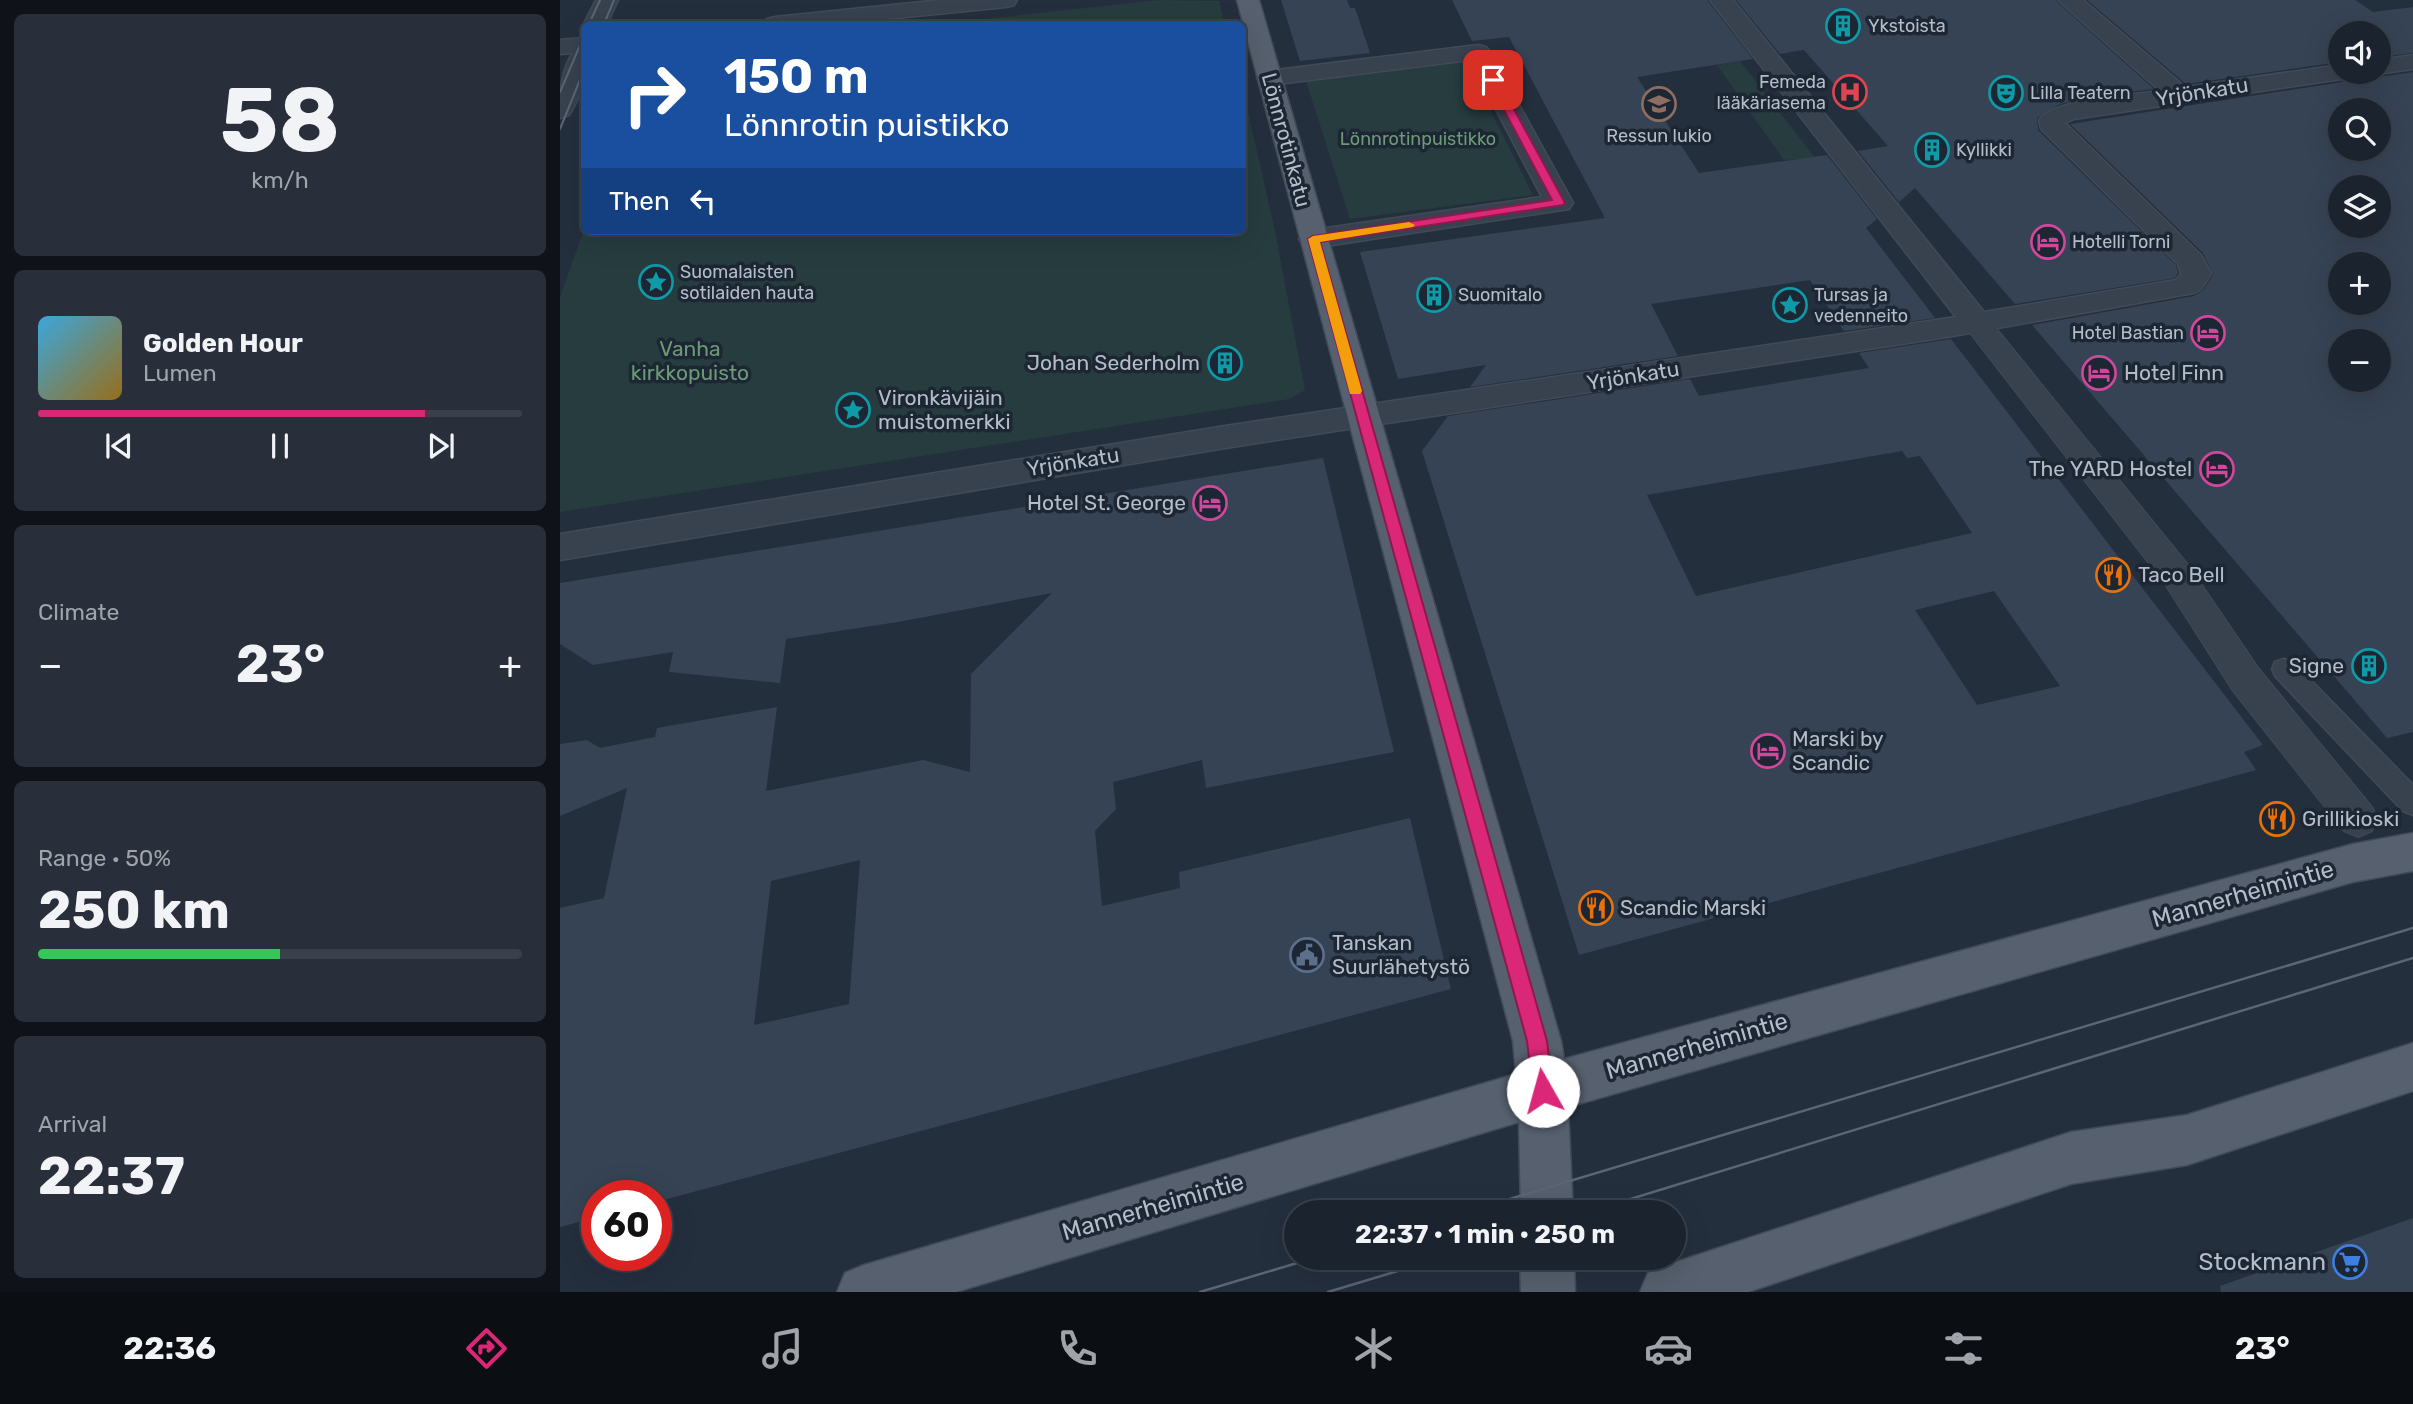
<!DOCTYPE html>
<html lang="en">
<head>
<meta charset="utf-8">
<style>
  body { margin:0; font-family:Rubik,sans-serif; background:#282f3a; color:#f1f3f6; height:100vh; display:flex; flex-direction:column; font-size:26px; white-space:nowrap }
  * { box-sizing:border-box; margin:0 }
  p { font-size:23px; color:#a0a4aa }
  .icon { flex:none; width:38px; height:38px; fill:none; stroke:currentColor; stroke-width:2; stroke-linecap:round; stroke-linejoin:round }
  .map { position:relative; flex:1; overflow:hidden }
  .panel { display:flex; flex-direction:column; gap:14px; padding:14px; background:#0f1319; width:560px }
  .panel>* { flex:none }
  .banner { position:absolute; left:21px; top:21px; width:665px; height:214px; border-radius:10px; box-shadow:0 7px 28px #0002,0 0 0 2px #39404a; background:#1a4fa0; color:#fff; overflow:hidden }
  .fabs { position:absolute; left:1768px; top:21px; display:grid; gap:14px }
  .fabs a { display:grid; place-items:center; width:63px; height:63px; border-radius:50%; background:#1b232e; box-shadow:0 7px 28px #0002,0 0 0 2px #39404a; font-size:35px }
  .speed { position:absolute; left:21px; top:1180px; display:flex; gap:14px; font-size:35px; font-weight:700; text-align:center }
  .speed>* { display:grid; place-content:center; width:91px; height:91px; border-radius:50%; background:#1b232e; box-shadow:0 7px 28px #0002,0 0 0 2px #39404a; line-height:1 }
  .speed .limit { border:10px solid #d22; background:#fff; color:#111 }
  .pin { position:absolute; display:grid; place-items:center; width:60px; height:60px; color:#fff; margin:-30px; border-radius:14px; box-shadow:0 4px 10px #0006 }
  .me { position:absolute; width:77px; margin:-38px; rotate:353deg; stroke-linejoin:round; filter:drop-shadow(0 0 5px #0008) }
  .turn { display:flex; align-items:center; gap:24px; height:147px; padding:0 28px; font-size:32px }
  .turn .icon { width:91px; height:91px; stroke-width:2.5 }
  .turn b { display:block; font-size:49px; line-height:60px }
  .then { display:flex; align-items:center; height:66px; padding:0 28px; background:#0003; gap:14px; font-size:26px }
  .big { font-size:52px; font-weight:700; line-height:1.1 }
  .panel .card { flex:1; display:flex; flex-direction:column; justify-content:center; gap:10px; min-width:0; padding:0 24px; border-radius:10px; background:#282f3a }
  .panel .dial { align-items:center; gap:0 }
  .dial b { font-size:91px; line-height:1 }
  .song { display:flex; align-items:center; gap:21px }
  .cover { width:84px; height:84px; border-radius:10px; background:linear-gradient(135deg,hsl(200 70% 55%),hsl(40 70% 35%)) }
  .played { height:7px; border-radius:4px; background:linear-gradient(90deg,#db2777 80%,#39404a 80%) }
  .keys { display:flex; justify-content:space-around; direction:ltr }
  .heat { display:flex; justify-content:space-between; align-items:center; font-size:38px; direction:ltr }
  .charge { height:10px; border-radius:5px; background:linear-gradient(90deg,#34c759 50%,#39404a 0) }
  .trip { position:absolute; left:724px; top:1200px; width:402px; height:70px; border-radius:35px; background:#1b232e; box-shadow:0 7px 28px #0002,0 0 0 2px #39404a; font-weight:700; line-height:70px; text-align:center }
  .tabs { display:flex; height:112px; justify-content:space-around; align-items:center; background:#0b0e12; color:#a0a4aa }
  .tabs .icon { width:49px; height:49px }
  .tabs .active { color:#db2777 }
  .tabs b { font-size:32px; color:#f1f3f6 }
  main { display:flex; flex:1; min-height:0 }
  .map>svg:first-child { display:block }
  .green { fill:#263c3f }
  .building { fill:#364354; fill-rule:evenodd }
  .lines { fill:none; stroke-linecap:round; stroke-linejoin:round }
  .service-casing { stroke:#414a57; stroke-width:3 }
  .pedestrian-casing { stroke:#414a57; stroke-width:2 }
  .minor-casing { stroke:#414a57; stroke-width:3 }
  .tertiary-casing { stroke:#414a57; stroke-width:3 }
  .primary-casing { stroke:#414a57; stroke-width:3 }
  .service { fill:#38414e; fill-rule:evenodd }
  .pedestrian { fill:#38414e; fill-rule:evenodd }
  .minor { fill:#38414e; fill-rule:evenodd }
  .tertiary { fill:#38414e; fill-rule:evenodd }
  .primary { fill:#56606e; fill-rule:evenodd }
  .tram-far1 { stroke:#5a6575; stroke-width:2 }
  .tram { stroke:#5a6575; stroke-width:2.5 }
  .route { fill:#db2777; stroke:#8e194d; stroke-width:2 }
  .slow { fill:#f59e0b }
  .labels { text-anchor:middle; stroke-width:7; stroke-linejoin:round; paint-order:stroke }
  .far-poi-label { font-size:18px; fill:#b4bcc9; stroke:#1d2633; text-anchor:start }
  .far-park-label { font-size:18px; fill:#6b9a76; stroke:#1d2633 }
  .street-label { font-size:21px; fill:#b4bcc9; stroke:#1d2633 }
  .park-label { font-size:21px; fill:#6b9a76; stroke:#1d2633 }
  .poi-label { font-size:21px; fill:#b4bcc9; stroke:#1d2633; text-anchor:start }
  .near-street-label { font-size:24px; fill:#b4bcc9; stroke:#1d2633 }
  .near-poi-label { font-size:24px; fill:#b4bcc9; stroke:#1d2633; text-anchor:end }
</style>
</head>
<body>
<main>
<section class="panel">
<div class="card dial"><b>58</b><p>km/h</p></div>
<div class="card">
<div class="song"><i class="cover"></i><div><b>Golden Hour</b><p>Lumen</p></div></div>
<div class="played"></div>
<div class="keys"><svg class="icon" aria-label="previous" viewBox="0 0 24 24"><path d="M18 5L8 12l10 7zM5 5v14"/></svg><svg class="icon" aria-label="pause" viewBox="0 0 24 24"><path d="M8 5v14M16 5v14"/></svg><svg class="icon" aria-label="next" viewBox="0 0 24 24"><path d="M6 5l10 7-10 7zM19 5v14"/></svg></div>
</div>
<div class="card"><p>Climate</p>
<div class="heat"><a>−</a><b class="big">23°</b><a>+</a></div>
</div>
<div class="card"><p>Range · 50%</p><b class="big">250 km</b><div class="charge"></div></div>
<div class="card"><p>Arrival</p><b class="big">22:37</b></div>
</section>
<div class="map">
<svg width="1853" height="1292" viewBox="0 0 1853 1292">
  <rect width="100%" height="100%" fill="#242f3e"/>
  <!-- green -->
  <g class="green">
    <polygon points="599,0 659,1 665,24 379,24"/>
    <polygon points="1180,61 1277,186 1261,188 1240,159 1224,160 1157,65"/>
    <polygon points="906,62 973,195 790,219 746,81"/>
    <polygon points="683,89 715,231 745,390 730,399 0,512 0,297 24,230 682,231"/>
  </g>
  <!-- building -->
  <g class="building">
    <polygon points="721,0 787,0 790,8 795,8 810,53 740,61"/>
    <polygon points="892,0 1147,0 1193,59 1077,77 1139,173 1267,155 1317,219 1306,228 1375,318 1284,331 1250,280 1091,304 1118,356 910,387 926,365 838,379 800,252 1045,218 949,37 912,41"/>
    <polygon points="1176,0 1495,0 1594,89 1535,96 1500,104 1477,118 1478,130 1616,265 1618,273 1615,278 1455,304 1355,188 1339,202 1298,151 1328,146 1244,50 1220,54"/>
    <polygon points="1527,0 1795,0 1813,12 1853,7 1853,53 1818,57 1818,33 1780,33 1780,62 1626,84"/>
    <path d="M1797 72H1806L1818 77 1853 72V732L1827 738 1472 325 1634 296 1643 290 1653 275 1643 253 1510 124 1782 82 1792 80ZM1780 110H1818V149H1780ZM1780 187H1818V226H1780ZM1780 264H1818V303H1780ZM1780 341H1818V380H1780Z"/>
    <path d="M1391 339 1703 745 1684 752 1696 770 1019 955 862 451 888 416 1130 379 1139 396 1309 368 1299 353ZM1342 451 1347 458 1360 456 1412 533 1136 596 1087 495ZM1434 591 1500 686 1417 705 1355 610Z"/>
    <path d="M763 458 834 752 646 788 642 760 553 782 556 809 535 831 542 906 620 888 619 872 850 818 891 989 96 1202V1195H37V1217L0 1227V908L44 898 67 788 0 816V744L27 740 40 748 95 737 97 728 217 707 206 791 363 760 410 772 411 674 492 593 338 622 226 639 220 683 109 672 113 652 33 665 0 644V583ZM300 860 289 1004 194 1025 211 881Z"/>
    <polygon points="1853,1218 1853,1292 1661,1292 1660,1286"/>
  </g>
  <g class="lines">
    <!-- service casing -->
    <g class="service-casing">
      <polygon id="service" points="1724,659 1733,662 1853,785 1853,815 1843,811 1715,676 1712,669 1715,662"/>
    </g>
    <!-- pedestrian casing -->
    <g class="pedestrian-casing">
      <polygon id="pedestrian" points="1417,314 1427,317 1629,566 1699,669 1812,807 1818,819 1812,831 1798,837 1784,831 1673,691 1605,584 1407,329 1402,323 1407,317"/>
    </g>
    <!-- minor casing -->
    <g class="minor-casing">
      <g id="minor">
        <polygon points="381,0 457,0 454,5 446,7 276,24 203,24 207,19 215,17"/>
        <path d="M1150 0H1173L1424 312 1616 280 1621 274 1618 264 1481 129 1479 120C1495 98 1573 95 1600 91L1498 0H1523L1625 87 1780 65V72H1794L1791 77 1782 79 1514 119 1505 123 1641 255 1651 274 1641 289 1634 293 1387 337 665 448 0 560V534L665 426 1396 317Z"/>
        <polygon points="24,38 24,52 0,54 0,40"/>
        <polygon points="918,45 926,47 930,52 1013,203 1009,209 753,248 743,245 739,239 743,233 753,230 982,197 910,60 709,85 700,83 697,78 700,73 709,71"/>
        <polygon points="1853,55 1853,69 1818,74 1809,72 1818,72 1818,60"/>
      </g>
    </g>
    <!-- tertiary casing -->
    <g class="tertiary-casing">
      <g id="tertiary">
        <polygon points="36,0 58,0 47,24 24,24"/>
        <path d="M24 46C26 70 23 94 9 115L0 118C0 92 0 70 16 48Z"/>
      </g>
    </g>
    <!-- primary casing -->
    <g class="primary-casing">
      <g id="primary">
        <polygon points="677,0 699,0 1001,1041 1004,1059 1793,844 1853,833 1853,871 1793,882 1008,1107 1013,1213 961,1213 959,1122 396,1292 277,1292 285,1273 304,1265 956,1074 953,1041"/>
        <polygon points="1853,1043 1853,1091 1627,1165 1511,1184 1188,1292 1080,1292 1088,1273 1107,1265 1511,1132 1627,1115"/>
        <polygon points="960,1258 1014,1258 1015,1292 961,1292"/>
      </g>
    </g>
    <!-- service -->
    <use href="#service" class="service"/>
    <!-- pedestrian -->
    <use href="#pedestrian" class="pedestrian"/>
    <!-- minor -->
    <use href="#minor" class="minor"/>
    <!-- tertiary -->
    <use href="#tertiary" class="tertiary"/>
    <!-- primary -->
    <use href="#primary" class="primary"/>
    <!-- tram-far1 -->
    <g class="tram-far1">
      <polyline points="29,24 40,0"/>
      <polyline points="44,24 54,0"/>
      <polyline points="0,92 24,36"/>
      <polyline points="0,129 24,70"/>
    </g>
    <!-- tram -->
    <g class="tram">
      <polyline points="903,1213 1853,928"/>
      <polyline points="1025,1213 1853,958"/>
      <polyline points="640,1292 754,1258"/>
      <polyline points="768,1292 881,1258"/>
    </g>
  </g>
  <!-- route -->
  <polygon class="route" points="929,77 938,80 1005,203 1003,205 760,242 987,1041 993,1091 990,1099 983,1102 976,1099 973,1091 967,1041 748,239 753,236 992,200 928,80"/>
  <!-- slow -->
  <polygon class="slow" points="849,222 855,225 853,227 760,242 802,391 800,394 790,394 748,239 753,236"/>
  <!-- icons -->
  <defs>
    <g id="building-ring" transform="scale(1.75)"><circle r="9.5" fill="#1d2633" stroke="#0f9aa8" stroke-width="1.5"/><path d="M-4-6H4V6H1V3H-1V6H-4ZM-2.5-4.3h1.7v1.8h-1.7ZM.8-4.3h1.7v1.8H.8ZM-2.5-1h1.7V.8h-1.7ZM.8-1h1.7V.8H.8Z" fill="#0f9aa8"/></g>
    <g id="hospital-ring" transform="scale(1.75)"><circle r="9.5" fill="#1d2633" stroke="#e0444e" stroke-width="1.5"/><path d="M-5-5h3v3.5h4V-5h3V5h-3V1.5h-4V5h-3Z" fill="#e0444e"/></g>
    <g id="theatre-ring" transform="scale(1.75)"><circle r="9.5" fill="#1d2633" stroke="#0f9aa8" stroke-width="1.5"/><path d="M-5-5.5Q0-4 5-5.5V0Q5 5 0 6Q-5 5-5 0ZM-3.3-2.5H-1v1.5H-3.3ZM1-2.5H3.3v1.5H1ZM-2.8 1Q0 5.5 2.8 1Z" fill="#0f9aa8"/></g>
    <g id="school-ring" transform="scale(1.75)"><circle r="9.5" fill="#1d2633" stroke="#8d6e63" stroke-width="1.5"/><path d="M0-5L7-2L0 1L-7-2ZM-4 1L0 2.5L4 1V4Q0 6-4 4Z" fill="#8d6e63"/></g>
    <g id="hotel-ring" transform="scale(1.75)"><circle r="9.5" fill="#1d2633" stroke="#d1479c" stroke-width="1.5"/><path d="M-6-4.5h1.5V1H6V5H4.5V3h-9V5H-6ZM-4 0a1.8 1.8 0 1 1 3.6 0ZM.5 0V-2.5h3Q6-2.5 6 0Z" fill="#d1479c"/></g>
    <g id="sight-ring" transform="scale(1.75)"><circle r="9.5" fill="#1d2633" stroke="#0f9aa8" stroke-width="1.5"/><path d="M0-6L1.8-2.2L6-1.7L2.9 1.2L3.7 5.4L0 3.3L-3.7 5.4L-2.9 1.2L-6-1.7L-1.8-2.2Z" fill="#0f9aa8"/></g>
    <g id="restaurant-ring" transform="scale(1.75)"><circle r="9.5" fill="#1d2633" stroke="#e8710a" stroke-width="1.5"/><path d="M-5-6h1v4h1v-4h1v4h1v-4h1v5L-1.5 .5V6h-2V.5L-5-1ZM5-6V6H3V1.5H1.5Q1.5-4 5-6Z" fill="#e8710a"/></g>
    <g id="civic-ring" transform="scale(1.75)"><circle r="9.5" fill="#1d2633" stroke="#5c6f8a" stroke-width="1.5"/><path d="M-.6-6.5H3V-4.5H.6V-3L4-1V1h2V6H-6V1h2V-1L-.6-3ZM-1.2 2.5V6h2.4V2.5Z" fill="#5c6f8a"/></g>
    <g id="supermarket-ring" transform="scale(1.75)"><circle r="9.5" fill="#1d2633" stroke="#3f7fe0" stroke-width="1.5"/><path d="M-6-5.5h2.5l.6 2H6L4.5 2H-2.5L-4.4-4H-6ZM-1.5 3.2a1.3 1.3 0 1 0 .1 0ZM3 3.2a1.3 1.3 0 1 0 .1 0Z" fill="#3f7fe0"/></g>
  </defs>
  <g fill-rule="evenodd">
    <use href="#building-ring" x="1283" y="26"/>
    <use href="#hospital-ring" x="1290" y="92"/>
    <use href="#theatre-ring" x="1446" y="93"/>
    <use href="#school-ring" x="1099" y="104"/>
    <use href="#building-ring" x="1372" y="150"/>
    <use href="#hotel-ring" x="1488" y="242"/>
    <use href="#sight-ring" x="96" y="282"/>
    <use href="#building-ring" x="874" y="295"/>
    <use href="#sight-ring" x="1230" y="305"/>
    <use href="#hotel-ring" x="1648" y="333"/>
    <use href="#building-ring" x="665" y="363"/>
    <use href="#hotel-ring" x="1539" y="373"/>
    <use href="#sight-ring" x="293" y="410"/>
    <use href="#hotel-ring" x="1657" y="469"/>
    <use href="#hotel-ring" x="650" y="503"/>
    <use href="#restaurant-ring" x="1553" y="575"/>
    <use href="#building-ring" x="1809" y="666"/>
    <use href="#hotel-ring" x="1208" y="751"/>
    <use href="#restaurant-ring" x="1717" y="819"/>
    <use href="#restaurant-ring" x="1036" y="908"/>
    <use href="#civic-ring" x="747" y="955"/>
    <use href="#supermarket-ring" x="1790" y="1262"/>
  </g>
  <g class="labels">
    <!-- far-poi labels -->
    <g class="far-poi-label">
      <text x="1308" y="32">Ykstoista</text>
      <text x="1266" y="88" text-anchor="end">Femeda<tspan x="1266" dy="21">lääkäriasema</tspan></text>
      <text x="1470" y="99">Lilla Teatern</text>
      <text x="1099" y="142" text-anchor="middle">Ressun lukio</text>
      <text x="1396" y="156">Kyllikki</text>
      <text x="1512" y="248">Hotelli Torni</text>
      <text x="120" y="278">Suomalaisten<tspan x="120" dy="21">sotilaiden hauta</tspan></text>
      <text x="898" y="301">Suomitalo</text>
      <text x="1254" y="301">Tursas ja<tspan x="1254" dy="21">vedenneito</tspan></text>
      <text x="1624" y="339" text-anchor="end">Hotel Bastian</text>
    </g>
    <!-- far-park labels -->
    <g class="far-park-label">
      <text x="858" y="145">Lönnrotinpuistikko</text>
    </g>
    <!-- street labels -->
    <g class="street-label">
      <text transform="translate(1642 92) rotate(-9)" y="7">Yrjönkatu</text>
      <text transform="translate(726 140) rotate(75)" y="7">Lönnrotinkatu</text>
      <text transform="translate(1073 376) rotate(-9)" y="7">Yrjönkatu</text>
      <text transform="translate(513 462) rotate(-9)" y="7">Yrjönkatu</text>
    </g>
    <!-- park labels -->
    <g class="park-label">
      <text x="130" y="356">Vanha<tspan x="130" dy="24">kirkkopuisto</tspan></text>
    </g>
    <!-- poi labels -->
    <g class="poi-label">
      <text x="640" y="370" text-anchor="end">Johan Sederholm</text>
      <text x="1564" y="380">Hotel Finn</text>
      <text x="318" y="405">Vironkävijäin<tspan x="318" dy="24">muistomerkki</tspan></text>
      <text x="1632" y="476" text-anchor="end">The YARD Hostel</text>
      <text x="626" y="510" text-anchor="end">Hotel St. George</text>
      <text x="1578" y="582">Taco Bell</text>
      <text x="1784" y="673" text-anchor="end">Signe</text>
      <text x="1232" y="746">Marski by<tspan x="1232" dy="24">Scandic</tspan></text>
      <text x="1742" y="826">Grillikioski</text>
      <text x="1060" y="915">Scandic Marski</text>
      <text x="772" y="950">Tanskan<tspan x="772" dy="24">Suurlähetystö</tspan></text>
    </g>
    <!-- near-street labels -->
    <g class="near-street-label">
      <text transform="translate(1683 894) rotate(-16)" y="8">Mannerheimintie</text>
      <text transform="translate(1137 1046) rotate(-16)" y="8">Mannerheimintie</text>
      <text transform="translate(593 1207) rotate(-16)" y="8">Mannerheimintie</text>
    </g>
    <!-- near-poi labels -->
    <g class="near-poi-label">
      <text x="1766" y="1270">Stockmann</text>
    </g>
  </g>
</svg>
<div class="fabs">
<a><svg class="icon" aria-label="sound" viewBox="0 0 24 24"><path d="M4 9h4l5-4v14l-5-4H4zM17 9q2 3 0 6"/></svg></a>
<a><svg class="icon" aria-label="search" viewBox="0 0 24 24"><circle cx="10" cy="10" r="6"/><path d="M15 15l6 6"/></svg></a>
<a><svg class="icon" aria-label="layers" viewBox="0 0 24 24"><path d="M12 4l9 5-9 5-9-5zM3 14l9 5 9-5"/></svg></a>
<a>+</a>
<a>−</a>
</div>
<div class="speed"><div class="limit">60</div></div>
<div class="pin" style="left:933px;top:80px;background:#d93025"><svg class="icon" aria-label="arrive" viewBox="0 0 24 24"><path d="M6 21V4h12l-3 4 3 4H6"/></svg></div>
<svg class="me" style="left:983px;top:1091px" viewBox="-20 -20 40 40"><circle r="19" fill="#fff"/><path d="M0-13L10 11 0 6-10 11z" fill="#db2777"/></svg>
<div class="trip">22:37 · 1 min · 250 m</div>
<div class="banner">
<div class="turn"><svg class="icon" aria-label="right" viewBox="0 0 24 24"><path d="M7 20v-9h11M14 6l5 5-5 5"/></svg><div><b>150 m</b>Lönnrotin puistikko</div></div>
<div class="then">Then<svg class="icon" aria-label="left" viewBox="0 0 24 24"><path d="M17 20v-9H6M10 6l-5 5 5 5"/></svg></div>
</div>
</div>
</main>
<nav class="tabs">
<b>22:36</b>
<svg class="icon active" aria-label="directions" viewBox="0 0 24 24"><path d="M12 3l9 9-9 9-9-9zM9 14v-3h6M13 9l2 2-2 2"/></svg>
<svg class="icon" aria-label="music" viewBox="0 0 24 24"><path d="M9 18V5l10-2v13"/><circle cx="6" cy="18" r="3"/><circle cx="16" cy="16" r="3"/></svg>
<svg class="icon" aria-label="phone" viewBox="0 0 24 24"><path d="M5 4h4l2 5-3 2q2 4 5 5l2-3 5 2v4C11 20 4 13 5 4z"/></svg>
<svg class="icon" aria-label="climate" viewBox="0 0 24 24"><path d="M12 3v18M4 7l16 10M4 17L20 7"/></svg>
<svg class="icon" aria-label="car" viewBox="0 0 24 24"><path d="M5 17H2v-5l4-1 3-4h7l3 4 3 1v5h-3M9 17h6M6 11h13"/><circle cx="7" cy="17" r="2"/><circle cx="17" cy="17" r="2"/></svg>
<svg class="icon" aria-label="filters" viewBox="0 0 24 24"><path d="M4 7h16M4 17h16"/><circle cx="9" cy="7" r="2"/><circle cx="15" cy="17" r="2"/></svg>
<b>23°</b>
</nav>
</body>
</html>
